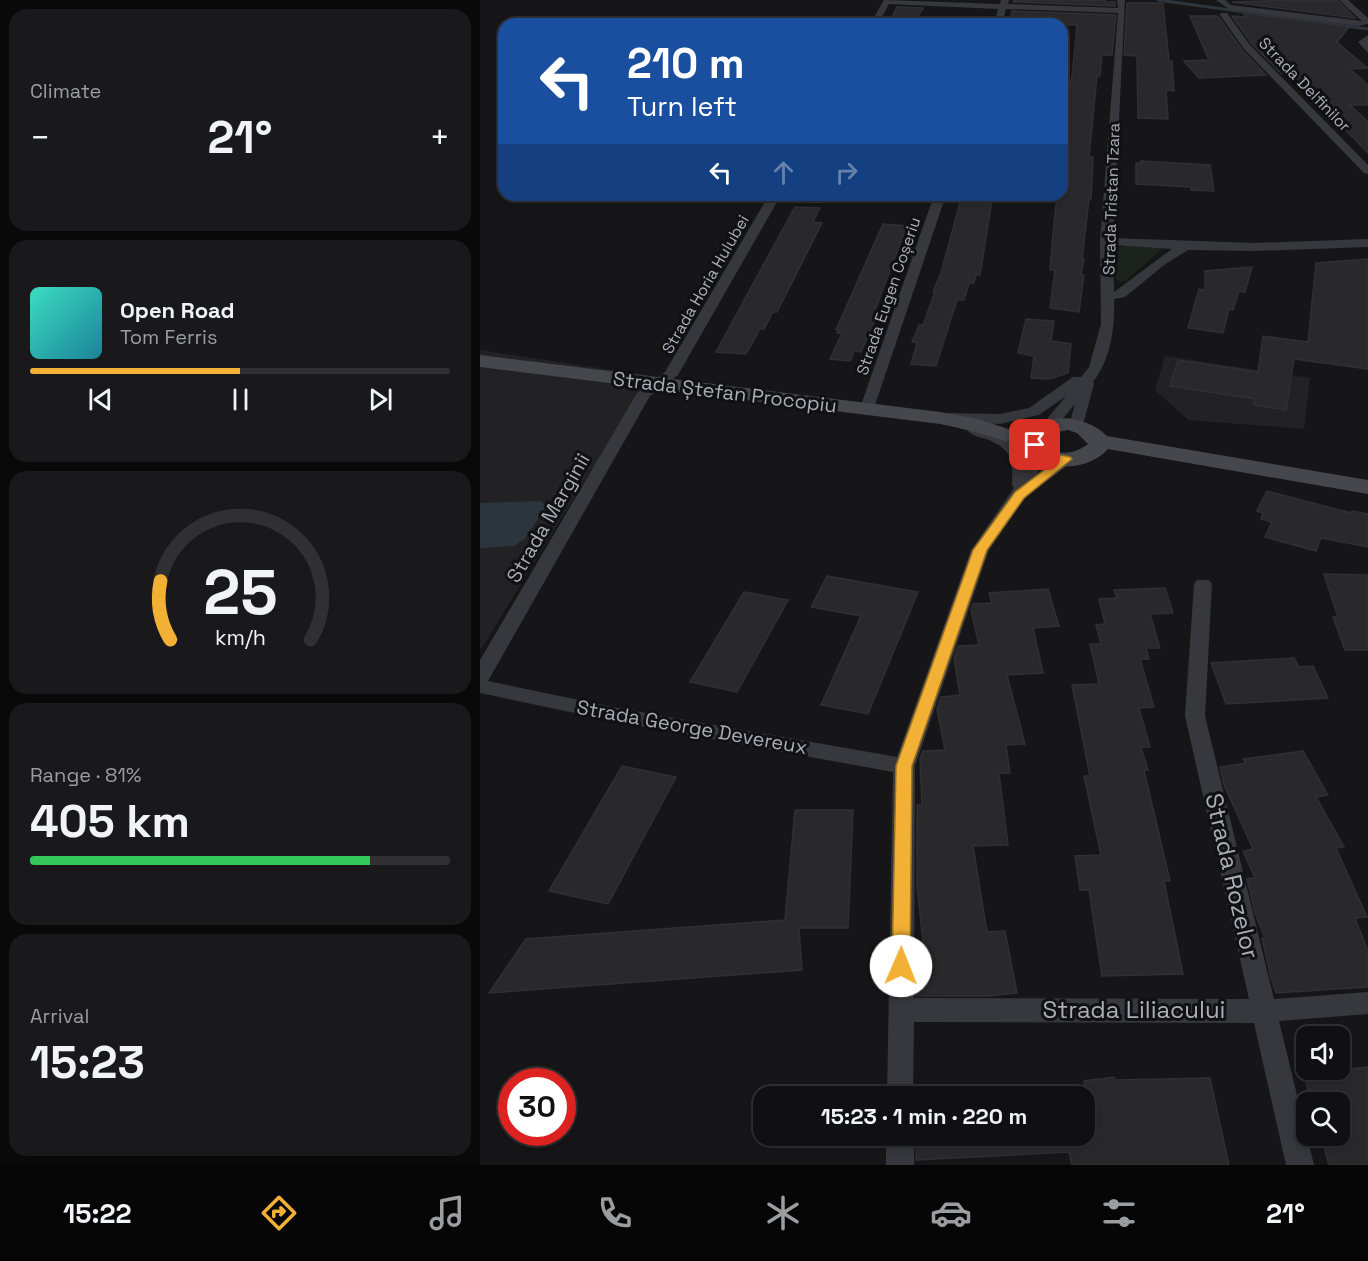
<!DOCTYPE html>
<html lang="en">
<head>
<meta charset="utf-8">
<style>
  body { margin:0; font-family:"Space Grotesk",sans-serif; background:#19191b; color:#f1f3f6; height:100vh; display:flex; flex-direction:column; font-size:22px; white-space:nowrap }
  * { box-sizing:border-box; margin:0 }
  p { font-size:20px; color:#9c9d9f }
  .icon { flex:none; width:33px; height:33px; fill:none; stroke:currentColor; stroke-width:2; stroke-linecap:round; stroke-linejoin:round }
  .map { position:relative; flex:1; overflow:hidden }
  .panel { display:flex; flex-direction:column; gap:9px; padding:9px; background:#09090a; width:480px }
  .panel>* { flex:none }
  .guide { position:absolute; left:18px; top:18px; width:570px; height:183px; border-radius:18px; box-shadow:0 3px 9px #0003,0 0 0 2px #303032; background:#1a4fa0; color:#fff; overflow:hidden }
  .buttons { position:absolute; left:816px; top:1026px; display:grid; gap:12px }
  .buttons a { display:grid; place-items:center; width:54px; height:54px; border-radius:12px; background:#101012; box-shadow:0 3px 9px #0003,0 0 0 2px #303032; font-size:30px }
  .speed { position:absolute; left:18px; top:1068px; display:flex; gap:12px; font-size:30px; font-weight:700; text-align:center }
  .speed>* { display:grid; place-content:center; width:78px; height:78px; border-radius:50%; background:#101012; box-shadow:0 3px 9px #0003,0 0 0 2px #303032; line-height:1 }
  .speed .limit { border:9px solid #d22; background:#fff; color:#111 }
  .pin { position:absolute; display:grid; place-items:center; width:51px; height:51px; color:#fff; margin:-26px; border-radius:12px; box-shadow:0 3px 9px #0006 }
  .me { position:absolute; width:66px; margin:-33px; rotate:1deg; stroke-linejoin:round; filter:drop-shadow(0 0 4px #0008) }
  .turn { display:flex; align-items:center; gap:21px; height:126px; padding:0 30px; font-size:27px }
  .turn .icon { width:78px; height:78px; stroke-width:2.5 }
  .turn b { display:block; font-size:42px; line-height:51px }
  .lanes { display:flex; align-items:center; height:57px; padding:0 30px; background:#0003; justify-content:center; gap:30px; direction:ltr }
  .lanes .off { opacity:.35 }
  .big { font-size:45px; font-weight:700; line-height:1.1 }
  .panel .tile { flex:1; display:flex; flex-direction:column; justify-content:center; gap:9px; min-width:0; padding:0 21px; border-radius:18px; background:#19191b }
  .panel .dial { align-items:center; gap:0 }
  .dial svg { height:156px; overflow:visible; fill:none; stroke:#303032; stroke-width:7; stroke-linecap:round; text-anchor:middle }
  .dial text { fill:#f1f3f6; stroke:none }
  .song { display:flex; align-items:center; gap:18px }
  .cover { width:72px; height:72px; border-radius:9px; background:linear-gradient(135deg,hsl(170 70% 55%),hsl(190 70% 35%)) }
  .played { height:6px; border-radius:3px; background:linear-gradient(90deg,#f2b134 50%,#303032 50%) }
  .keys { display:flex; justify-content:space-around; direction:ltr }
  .heat { display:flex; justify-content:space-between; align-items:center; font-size:33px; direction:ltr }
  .charge { height:9px; border-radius:4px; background:linear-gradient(90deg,#34c759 81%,#303032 0) }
  .trip { position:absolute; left:273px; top:1086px; width:342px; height:60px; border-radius:18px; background:#101012; box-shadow:0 3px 9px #0003,0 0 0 2px #303032; font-weight:700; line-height:60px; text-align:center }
  .menu { display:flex; height:96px; justify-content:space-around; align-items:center; background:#060607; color:#9c9d9f }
  .menu .icon { width:42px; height:42px }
  .menu .active { color:#f2b134 }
  .menu b { font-size:27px; color:#f1f3f6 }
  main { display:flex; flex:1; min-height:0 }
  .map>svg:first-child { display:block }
  .built { fill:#222225 }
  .green { fill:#1c231d }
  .water { fill:#2c353c }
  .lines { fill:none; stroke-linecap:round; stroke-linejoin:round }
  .stream { stroke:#2c353c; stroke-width:3 }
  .building { fill:#29292c; stroke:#303034; stroke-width:1.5 }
  .street { fill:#37383d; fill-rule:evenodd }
  .secondary { fill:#45474d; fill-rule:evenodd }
  .route { fill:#f2b134; stroke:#9d7322; stroke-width:1.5 }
  .labels { text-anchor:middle; stroke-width:6; stroke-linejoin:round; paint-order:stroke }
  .far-street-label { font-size:16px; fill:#a8adb8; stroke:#111113 }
  .street-label { font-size:20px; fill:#a8adb8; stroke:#111113 }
  .near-street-label { font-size:24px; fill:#a8adb8; stroke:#111113 }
</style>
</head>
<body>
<main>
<section class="panel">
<div class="tile"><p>Climate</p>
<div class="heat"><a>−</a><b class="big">21°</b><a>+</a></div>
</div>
<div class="tile">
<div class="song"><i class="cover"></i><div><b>Open Road</b><p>Tom Ferris</p></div></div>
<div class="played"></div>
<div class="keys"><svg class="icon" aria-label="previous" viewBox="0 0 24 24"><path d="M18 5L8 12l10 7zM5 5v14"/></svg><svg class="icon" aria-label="pause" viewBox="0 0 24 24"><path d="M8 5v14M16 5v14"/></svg><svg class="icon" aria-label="next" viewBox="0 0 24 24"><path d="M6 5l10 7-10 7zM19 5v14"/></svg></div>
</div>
<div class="tile dial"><svg viewBox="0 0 100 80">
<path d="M14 69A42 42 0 1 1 86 69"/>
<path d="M14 69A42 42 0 0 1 9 39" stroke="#f2b134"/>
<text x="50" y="56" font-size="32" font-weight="700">25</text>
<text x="50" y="72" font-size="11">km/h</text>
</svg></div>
<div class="tile"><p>Range · 81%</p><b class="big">405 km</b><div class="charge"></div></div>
<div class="tile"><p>Arrival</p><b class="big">15:23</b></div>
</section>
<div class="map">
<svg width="888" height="1165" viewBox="0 0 888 1165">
  <rect width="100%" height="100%" fill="#161618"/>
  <!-- built -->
  <g class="built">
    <polygon points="0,350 172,376 100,488 0,651"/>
    <polygon points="685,356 830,378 824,429 708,420 675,390"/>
  </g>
  <!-- green -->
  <polygon class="green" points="643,246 677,247 682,249 645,281 640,282 636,279 637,248"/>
  <!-- water -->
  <polygon class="water" points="61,501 66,506 45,539 34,546 0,548 0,503"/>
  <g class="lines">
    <!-- stream -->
    <polyline class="stream" points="678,0 888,29"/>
  </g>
  <!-- building -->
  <g class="building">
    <polygon points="534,0 625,0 626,2 635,2 635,6 533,2"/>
    <polygon points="814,0 857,0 875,18 752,2"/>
    <polygon points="647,3 683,3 689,61 692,61 694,91 686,90 688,119 658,118 657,56 644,55"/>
    <polygon points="417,7 443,8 434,24 414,24 416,20 411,20"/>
    <polygon points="532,11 636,15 632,55 622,55 620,76 617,76 609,157 613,157 611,199 609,199 602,259 604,259 601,275 604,275 599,312 570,308 575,270 570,270 573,234 577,195 582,195 584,142 589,116 583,116 592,77 597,25 529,24"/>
    <polygon points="763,13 869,27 857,42 887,68 870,69 888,85 888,105 870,105 888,122 888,153 841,105 838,105 806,74 802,74 772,44 752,16 767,17"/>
    <polygon points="710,16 738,16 762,50 786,75 719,78 704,61 729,60"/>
    <polygon points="661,161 730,165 734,191 711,190 711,187 656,184 656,163 661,163"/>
    <polygon points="482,195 505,196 504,199 512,200 500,275 496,275 494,283 489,283 484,300 477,300 456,366 431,364 437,343 432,342 439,325 443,325 455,292 453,292 461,273"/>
    <polygon points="315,207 340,208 333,222 342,223 297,312 293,312 284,329 280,329 266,354 236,352"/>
    <polygon points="403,224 427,226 392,318 396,318 381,352 374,351 370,361 350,359 362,333 357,333 359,330 356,330"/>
    <polygon points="888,259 888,369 814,359 806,410 774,405 775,399 690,386 698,360 778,372 783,336 828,342 836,263"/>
    <polygon points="772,267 765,292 759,291 753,310 749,309 743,333 708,328 719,289 725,290 725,271"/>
    <polygon points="546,319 574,321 571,341 591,344 588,373 569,379 551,378 554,356 538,353"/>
    <polygon points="787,491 871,513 872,511 888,514 888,547 841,538 836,551 785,537 792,522 781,519 783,513 777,511"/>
    <polygon points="844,574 888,575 888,650 865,650 853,617 858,617"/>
    <polygon points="347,576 438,592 388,714 341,705 381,616 331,607"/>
    <polygon points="685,588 693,613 670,614 680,648 666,648 669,659 660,659 674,707 659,708 670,747 661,747 668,770 664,770 690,881 684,881 703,974 622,976 609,890 600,890 595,856 621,855 604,776 610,776 592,685 619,684 610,644 621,644 616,625 625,624 619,599 637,598 634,590"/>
    <polygon points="568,589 579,626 553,628 563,673 527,675 545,744 526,745 530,773 519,773 528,845 493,846 507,932 525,931 537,993 509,996 436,996 436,942 443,941 437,887 437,805 442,805 440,759 443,751 465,750 457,709 461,697 480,695 474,659 478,646 499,645 491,610 493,604 512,603 509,593"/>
    <polygon points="264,592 308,600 257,692 210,682"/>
    <polygon points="814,658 819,667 833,666 848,698 746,704 731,663"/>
    <polygon points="823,751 848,795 836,797 864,847 856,848 887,917 875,918 888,951 888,987 796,993 791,978 782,938 785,938 775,913 767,879 775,878 763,851 773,849 744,785 740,767 766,763 763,759"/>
    <polygon points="142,766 196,777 128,904 69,891"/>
    <polygon points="315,810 373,810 368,928 319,928 322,970 9,993 46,939 305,920"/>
    <polygon points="888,1067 888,1165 849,1165 841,1136 860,1136 860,1102 832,1102 822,1069 860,1070"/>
    <polygon points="634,1077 635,1080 730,1078 749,1165 592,1165 589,1152 436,1160 436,1136 604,1136 604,1081"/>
  </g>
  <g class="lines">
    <!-- street -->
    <g class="street">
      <path d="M404 0 520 4 521 0H529L528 4 638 8 637 0H645L633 238 773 243 888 239V247L773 251 708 250 684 265 645 297 634 299C635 328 631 359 613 382L614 384 602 428H592L589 425 595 404 574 429H564L561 426 586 396 559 415 520 424 463 421 460 418 463 415 468 413 520 414 549 408 593 377H601L609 367 621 324 620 241 638 13 526 9 522 24H514L518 9 409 4 398 24H390ZM633 245 692 249 634 292Z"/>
      <polygon points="736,0 745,0 751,5 882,21 859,0 868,0 888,18 888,24 878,26 749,9"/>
      <polygon points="741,13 747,13 770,45 888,165 888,174 884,173 764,49 740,15"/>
      <polygon points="888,35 888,53 878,42"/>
      <path d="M289 195H301L198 375 170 396 8 681 138 708 417 757 491 550 534 488 532 485C533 459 532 449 506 439 499 437 493 436 488 431L496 426C518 432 539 438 547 461L554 447H566L568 450 557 474 580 456H592L594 459 592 462 545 498 509 550 435 766 434 998 769 999 705 716 714 584 717 580H729L732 584 725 716 794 999 888 992V1014L799 1021 834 1165H806L774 1023 434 1022 433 1096H407L413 772 138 722 0 693V660L157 393 185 372Z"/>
      <polygon points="454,195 466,195 394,408 392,411 382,411 380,408"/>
      <rect x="406" y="1136" width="28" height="29"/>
    </g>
    <!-- secondary -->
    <path class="secondary" d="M0 355 460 412 498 419 546 435C565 410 606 415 627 436L888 480V494L628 449C612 467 580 472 559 460 553 457 550 451 545 449 519 437 488 430 460 424L0 367ZM588 430 597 433 608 444C594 455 573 458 565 439L569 434Z"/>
  </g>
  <!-- route -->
  <path class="route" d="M555 441 572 453 590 457 592 459 544 498 507 550 432 766 430 966 428 972 421 974 414 972 412 966 416 766 493 550 535 492 576 461C565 458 557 454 549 445Z"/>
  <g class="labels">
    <!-- far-street labels -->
    <g class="far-street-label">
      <text transform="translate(825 84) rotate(46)" y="6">Strada Delfinilor</text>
      <text transform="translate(631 199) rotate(-88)" y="6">Strada Tristan Tzara</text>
      <text transform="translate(225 284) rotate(-60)" y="6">Strada Horia Hulubei</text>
      <text transform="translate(408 296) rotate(-71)" y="6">Strada Eugen Coșeriu</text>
    </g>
    <!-- street labels -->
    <g class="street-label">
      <text transform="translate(245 392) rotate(7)" y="7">Strada Ștefan Procopiu</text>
      <text transform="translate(68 518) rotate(-60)" y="7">Strada Marginii</text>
      <text transform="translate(212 727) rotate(10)" y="7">Strada George Devereux</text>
    </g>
    <!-- near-street labels -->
    <g class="near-street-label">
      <text transform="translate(752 876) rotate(77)" y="8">Strada Rozelor</text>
      <text x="654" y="1018">Strada Liliacului</text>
    </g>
  </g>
</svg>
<div class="buttons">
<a><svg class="icon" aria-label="sound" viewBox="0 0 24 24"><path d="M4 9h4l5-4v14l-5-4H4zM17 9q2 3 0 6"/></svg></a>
<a><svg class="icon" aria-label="search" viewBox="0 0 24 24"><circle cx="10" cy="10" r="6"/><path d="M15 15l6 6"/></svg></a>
</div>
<div class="speed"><div class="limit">30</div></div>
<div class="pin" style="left:555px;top:445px;background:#d93025"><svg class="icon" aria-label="arrive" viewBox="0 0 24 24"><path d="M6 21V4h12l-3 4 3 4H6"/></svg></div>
<svg class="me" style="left:421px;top:966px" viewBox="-20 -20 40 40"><circle r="19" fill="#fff"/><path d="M0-13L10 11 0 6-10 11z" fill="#f2b134"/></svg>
<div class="trip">15:23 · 1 min · 220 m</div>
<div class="guide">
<div class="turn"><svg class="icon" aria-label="left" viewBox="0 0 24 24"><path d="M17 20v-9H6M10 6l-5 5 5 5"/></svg><div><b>210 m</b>Turn left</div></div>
<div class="lanes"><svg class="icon" aria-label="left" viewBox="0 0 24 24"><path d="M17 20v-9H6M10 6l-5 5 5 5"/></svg><svg class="icon off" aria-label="ahead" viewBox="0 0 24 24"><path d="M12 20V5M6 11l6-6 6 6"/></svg><svg class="icon off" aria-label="right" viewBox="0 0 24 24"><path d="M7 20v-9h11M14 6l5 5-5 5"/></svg></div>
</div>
</div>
</main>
<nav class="menu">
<b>15:22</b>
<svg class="icon active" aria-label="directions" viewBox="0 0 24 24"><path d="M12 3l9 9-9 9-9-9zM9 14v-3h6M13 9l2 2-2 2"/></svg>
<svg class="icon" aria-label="music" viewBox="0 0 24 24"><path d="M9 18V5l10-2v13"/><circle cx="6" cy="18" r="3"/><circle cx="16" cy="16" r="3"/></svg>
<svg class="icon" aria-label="phone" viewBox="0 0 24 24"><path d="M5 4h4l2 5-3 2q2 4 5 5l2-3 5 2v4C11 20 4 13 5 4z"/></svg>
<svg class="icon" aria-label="climate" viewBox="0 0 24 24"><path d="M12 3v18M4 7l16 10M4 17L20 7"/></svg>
<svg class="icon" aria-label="car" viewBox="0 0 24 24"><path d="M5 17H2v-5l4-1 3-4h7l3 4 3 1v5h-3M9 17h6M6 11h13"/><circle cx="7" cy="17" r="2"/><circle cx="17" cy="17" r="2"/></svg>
<svg class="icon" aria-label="filters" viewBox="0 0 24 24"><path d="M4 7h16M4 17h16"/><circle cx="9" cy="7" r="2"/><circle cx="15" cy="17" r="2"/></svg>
<b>21°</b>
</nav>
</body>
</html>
